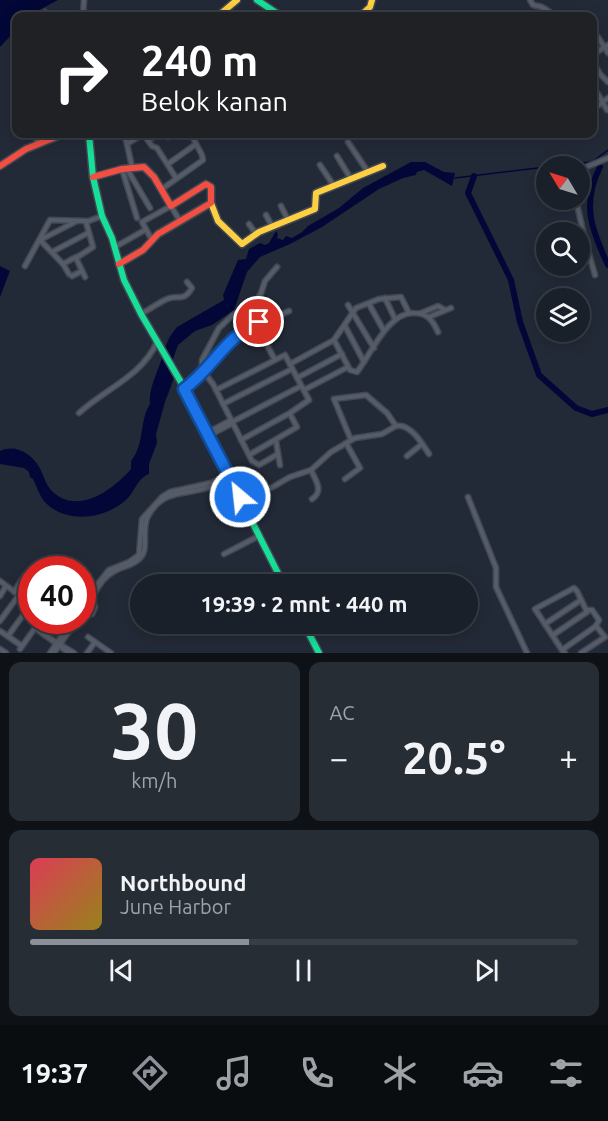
<!DOCTYPE html>
<html lang="id">
<head>
<meta charset="utf-8">
<style>
  body { margin:0; font-family:Ubuntu,sans-serif; background:#272d35; color:#f1f3f6; height:100vh; display:flex; flex-direction:column; font-size:22px; white-space:nowrap }
  * { box-sizing:border-box; margin:0 }
  p { font-size:20px; color:#9fa3a8 }
  .icon { flex:none; width:33px; height:33px; fill:none; stroke:currentColor; stroke-width:2; stroke-linecap:round; stroke-linejoin:round }
  .map { position:relative; height:653px; overflow:hidden }
  .details { display:flex; flex-direction:column; gap:9px; padding:9px; background:#0e1217; flex:1 }
  .details>* { flex:none }
  .guide { position:absolute; left:12px; top:12px; width:585px; height:126px; border-radius:12px; box-shadow:0 3px 15px #0003,0 0 0 2px #383e46; background:#202124; color:#fff; overflow:hidden }
  .needle { width:39px; rotate:308deg }
  .tools { position:absolute; left:536px; top:156px; display:grid; gap:12px }
  .tools a { display:grid; place-items:center; width:54px; height:54px; border-radius:50%; background:#1a2029; box-shadow:0 3px 15px #0003,0 0 0 2px #383e46; font-size:30px }
  .speed { position:absolute; left:18px; top:556px; display:flex; gap:12px; font-size:30px; font-weight:700; text-align:center }
  .speed>* { display:grid; place-content:center; width:78px; height:78px; border-radius:50%; background:#1a2029; box-shadow:0 3px 15px #0003,0 0 0 2px #383e46; line-height:1 }
  .speed .limit { border:9px solid #d22; background:#fff; color:#111 }
  .pin { position:absolute; display:grid; place-items:center; width:51px; height:51px; color:#fff; margin:-26px; border:3px solid #fff; border-radius:50%; box-shadow:0 2px 6px #0007 }
  .me { position:absolute; width:66px; margin:-33px; rotate:332deg; stroke-linejoin:round; filter:drop-shadow(0 0 4px #0008) }
  .turn { display:flex; align-items:center; gap:21px; height:126px; padding:0 30px; font-size:27px }
  .turn .icon { width:78px; height:78px; stroke-width:2.5 }
  .turn b { display:block; font-size:42px; line-height:51px }
  .big { font-size:45px; font-weight:700; line-height:1.1 }
  .details .widget { flex:1; display:flex; flex-direction:column; justify-content:center; gap:9px; min-width:0; padding:0 21px; border-radius:12px; background:#272d35 }
  .details .dial { align-items:center; gap:0 }
  .dial b { font-size:78px; line-height:1 }
  .song { display:flex; align-items:center; gap:18px }
  .cover { width:72px; height:72px; border-radius:9px; background:linear-gradient(135deg,hsl(350 70% 55%),hsl(50 70% 35%)) }
  .played { height:6px; border-radius:3px; background:linear-gradient(90deg,#8c9099 40%,#383e46 40%) }
  .keys { display:flex; justify-content:space-around; direction:ltr }
  .heat { display:flex; justify-content:space-between; align-items:center; font-size:33px; direction:ltr }
  .details .tiles { flex:1; display:grid; gap:9px; grid-template-columns:1fr 1fr }
  .widget:last-child { grid-column:span 2 }
  .trip { position:absolute; left:130px; top:574px; width:348px; height:60px; border-radius:30px; background:#1a2029; box-shadow:0 3px 15px #0003,0 0 0 2px #383e46; font-weight:700; line-height:60px; text-align:center }
  .menu { display:flex; height:96px; justify-content:space-around; align-items:center; background:#0a0d10; color:#9fa3a8 }
  .menu .icon { width:42px; height:42px }
  .menu .active { color:#8c9099 }
  .menu b { font-size:27px; color:#f1f3f6 }
  .map>svg:first-child { display:block }
  .water { fill:#030737 }
  .lines { fill:none; stroke-linecap:round; stroke-linejoin:round }
  .stream { stroke:#030737; stroke-width:1.5 }
  .river { stroke:#030737; stroke-width:6 }
  .street-casing { stroke:#414753; stroke-width:7 }
  .fast-casing { stroke:#414753; stroke-width:9 }
  .slow-casing { stroke:#414753; stroke-width:9 }
  .jam-casing { stroke:#414753; stroke-width:9 }
  .street { stroke:#565c67; stroke-width:4 }
  .fast { stroke:#16e098; stroke-width:6 }
  .slow { stroke:#ffcf43; stroke-width:6 }
  .jam { stroke:#f24e42; stroke-width:6 }
  .route-casing { stroke:#114b97; stroke-width:15 }
  .route { stroke:#1a73e8; stroke-width:10 }
</style>
</head>
<body>
<div class="map">
<svg width="608" height="653" viewBox="0 0 608 653">
  <rect width="100%" height="100%" fill="#232a37"/>
  <!-- water -->
  <g class="water">
    <polygon points="0,0 58,0 28,16 16,16 16,23 14,25 16,30 0,47"/>
    <path d="M411 162H425L444 172 455 173 452 186 424 170 417 172 416 175 403 178 379 189 322 227 290 244 260 257 247 272 234 310 212 325 195 331 178 345 173 359 174 378 165 402 156 434 157 443 149 464V474C138 478 135 490 128 498 106 520 64 525 43 500 39 494 36 485 33 479L30 477 29 472 24 468 0 464V451C15 444 31 453 39 467 44 475 45 484 52 491 77 516 113 490 131 469V461C145 444 139 421 150 404 148 389 158 372 162 357L164 356C164 346 170 335 177 327L224 300 223 295 238 260 246 259 249 249 260 243 265 245 269 243 276 231 278 234 277 238 283 240 286 236 292 238 302 232 308 226 339 208 363 188Z"/>
    <polygon points="0,266 10,271 0,297"/>
  </g>
  <g class="lines">
    <!-- stream -->
    <g class="stream">
      <polyline points="554,166 592,162 608,150"/>
      <polyline points="455,178 546,167"/>
    </g>
    <!-- river -->
    <g class="river">
      <path d="M600 167C581 204 592 231 608 265"/>
      <polyline points="474,176 468,193 511,280 520,322 539,375 576,408 592,414 608,410"/>
    </g>
    <!-- street casing -->
    <g class="street-casing">
      <g id="street">
        <polyline points="530,0 533,5 542,7 556,16"/>
        <polyline points="45,12 48,16"/>
        <polyline points="83,16 84,0"/>
        <polyline points="598,37 608,53"/>
        <polyline points="592,55 608,45"/>
        <polyline points="592,60 600,74 608,82"/>
        <polyline points="598,94 607,110"/>
        <polyline points="599,105 608,98"/>
        <polyline points="124,134 127,144"/>
        <polyline points="166,134 168,137"/>
        <polyline points="148,140 159,134"/>
        <polyline points="348,142 368,172"/>
        <polyline points="38,143 36,138 39,134"/>
        <polyline points="337,156 351,179"/>
        <polyline points="168,164 196,144"/>
        <polyline points="320,165 334,186"/>
        <polyline points="132,167 127,144 143,134 152,146 157,148 176,178"/>
        <polyline points="122,169 137,218"/>
        <polyline points="127,169 150,208"/>
        <polyline points="579,170 608,158"/>
        <polyline points="579,174 581,183 579,187"/>
        <polyline points="162,189 203,160 202,155 191,134"/>
        <polyline points="576,200 585,240 595,275"/>
        <polyline points="281,206 288,220"/>
        <polyline points="266,215 272,226"/>
        <polyline points="249,224 256,234"/>
        <polyline points="152,240 142,222 171,206 180,221"/>
        <polyline points="115,247 145,230"/>
        <polyline points="52,252 88,233"/>
        <polyline points="76,257 63,264 40,240 77,221"/>
        <polyline points="63,264 69,274"/>
        <polyline points="25,266 50,220 87,221"/>
        <polyline points="72,276 82,271"/>
        <polyline points="85,277 76,258 93,247 86,222 102,216"/>
        <polyline points="385,298 395,319"/>
        <polyline points="369,304 384,331"/>
        <polyline points="348,305 374,348"/>
        <polyline points="421,313 438,306 445,310"/>
        <path d="M141 314C150 309 158 303 167 299 177 294 183 303 192 288L187 282"/>
        <polyline points="429,317 451,308"/>
        <polyline points="345,326 364,362"/>
        <path d="M334 340 350 370 357 372C371 354 388 312 414 313 428 313 433 321 438 332"/>
        <polyline points="268,347 275,360"/>
        <polyline points="290,364 334,340 356,308 379,299 401,297 409,313"/>
        <polyline points="202,373 202,360 219,328 233,315 257,300 261,293 265,281 277,267"/>
        <polyline points="206,375 213,384 252,461 259,465 278,454"/>
        <polyline points="297,378 342,354"/>
        <polyline points="185,389 215,360 237,334 258,322 266,321 289,311"/>
        <polyline points="216,390 285,355 309,400 290,413 241,440"/>
        <polyline points="304,390 348,367"/>
        <polyline points="223,404 292,369"/>
        <path d="M79 413C105 389 142 376 157 342"/>
        <polyline points="232,422 301,386"/>
        <path d="M396 426C410 423 422 443 429 454"/>
        <polyline points="207,433 231,420"/>
        <polyline points="208,436 233,423"/>
        <polyline points="351,440 334,399 366,395 387,413 396,426"/>
        <polyline points="276,441 280,465"/>
        <polyline points="249,455 297,427 290,414"/>
        <polyline points="407,456 422,444"/>
        <path d="M311 470C316 481 324 491 312 499"/>
        <polyline points="345,479 360,468 346,443"/>
        <polyline points="240,497 253,491 271,488 290,477 311,470 331,452 355,438 382,434 396,426"/>
        <polyline points="468,497 496,568 496,587 527,653"/>
        <polyline points="224,554 259,536"/>
        <polyline points="0,581 31,604"/>
        <polyline points="14,592 25,575"/>
        <polyline points="82,594 92,597 95,607 92,614 82,617"/>
        <polyline points="89,595 109,570 129,562 139,555 142,519 162,497 170,492 211,483 228,474"/>
        <polyline points="0,596 6,586"/>
        <path d="M92 597C98 588 103 577 113 572 122 566 134 566 141 557 149 548 141 529 148 516 164 487 188 496 213 486 218 484 224 480 229 477"/>
        <polyline points="0,621 19,595"/>
        <polyline points="545,624 581,600"/>
        <polyline points="35,628 69,653"/>
        <polyline points="0,631 22,646"/>
        <polyline points="43,634 74,653"/>
        <polyline points="553,635 587,612 577,591 574,588 535,609 562,650"/>
        <polyline points="8,636 31,604"/>
        <polyline points="88,637 111,653"/>
        <polyline points="0,649 6,653"/>
        <polyline points="20,649 40,621"/>
        <polyline points="50,653 72,621"/>
        <polyline points="54,653 76,621"/>
        <polyline points="87,653 95,642"/>
        <polyline points="565,653 562,650 596,626"/>
        <polyline points="581,653 605,637 596,626 599,620 592,610 586,610"/>
      </g>
    </g>
    <!-- fast casing -->
    <g class="fast-casing">
      <g id="fast">
        <polyline points="257,0 281,16"/>
        <polyline points="89,134 93,177 102,216 112,238 124,280 141,314 185,389 284,585"/>
        <polyline points="304,624 319,653"/>
      </g>
    </g>
    <!-- slow casing -->
    <g class="slow-casing">
      <g id="slow">
        <polyline points="218,16 237,0"/>
        <polyline points="360,16 370,7 372,0"/>
        <polyline points="211,203 218,221 242,244 259,232 315,209 316,193 383,166"/>
      </g>
    </g>
    <!-- jam casing -->
    <g class="jam-casing">
      <g id="jam">
        <polyline points="0,166 26,149 63,134"/>
        <polyline points="93,177 122,169 144,167 154,177 171,206 206,184 211,187 211,203 158,234 143,250 119,264"/>
      </g>
    </g>
    <!-- street -->
    <use href="#street" class="street"/>
    <!-- fast -->
    <use href="#fast" class="fast"/>
    <!-- slow -->
    <use href="#slow" class="slow"/>
    <!-- jam -->
    <use href="#jam" class="jam"/>
  </g>
  <g class="lines">
    <!-- route casing -->
    <g class="route-casing">
      <path id="route" d="M240 497 184 389C214 367 224 338 259 322"/>
    </g>
    <!-- route -->
    <use href="#route" class="route"/>
  </g>
</svg>
<div class="tools">
<a><svg class="needle" viewBox="-14 -14 28 28"><path d="M0-13l5 13h-10z" fill="#e53935"/><path d="M0 13l5-13h-10z" fill="#9fa3a8"/></svg></a>
<a><svg class="icon" aria-label="search" viewBox="0 0 24 24"><circle cx="10" cy="10" r="6"/><path d="M15 15l6 6"/></svg></a>
<a><svg class="icon" aria-label="layers" viewBox="0 0 24 24"><path d="M12 4l9 5-9 5-9-5zM3 14l9 5 9-5"/></svg></a>
</div>
<div class="speed"><div class="limit">40</div></div>
<div class="pin" style="left:259px;top:322px;background:#d93025"><svg class="icon" aria-label="arrive" viewBox="0 0 24 24"><path d="M6 21V4h12l-3 4 3 4H6"/></svg></div>
<svg class="me" style="left:240px;top:497px" viewBox="-20 -20 40 40"><circle r="17" fill="#1a73e8" stroke="#fff" stroke-width="3"/><path d="M0-11L8 9 0 5-8 9z" fill="#fff"/></svg>
<div class="trip">19:39 · 2 mnt · 440 m</div>
<div class="guide">
<div class="turn"><svg class="icon" aria-label="right" viewBox="0 0 24 24"><path d="M7 20v-9h11M14 6l5 5-5 5"/></svg><div><b>240 m</b>Belok kanan</div></div>
</div>
</div>
<section class="details">
<div class="tiles">
<div class="widget dial"><b>30</b><p>km/h</p></div>
<div class="widget"><p>AC</p>
<div class="heat"><a>−</a><b class="big">20.5°</b><a>+</a></div>
</div>
<div class="widget">
<div class="song"><i class="cover"></i><div><b>Northbound</b><p>June Harbor</p></div></div>
<div class="played"></div>
<div class="keys"><svg class="icon" aria-label="previous" viewBox="0 0 24 24"><path d="M18 5L8 12l10 7zM5 5v14"/></svg><svg class="icon" aria-label="pause" viewBox="0 0 24 24"><path d="M8 5v14M16 5v14"/></svg><svg class="icon" aria-label="next" viewBox="0 0 24 24"><path d="M6 5l10 7-10 7zM19 5v14"/></svg></div>
</div>
</div>
</section>
<nav class="menu">
<b>19:37</b>
<svg class="icon active" aria-label="directions" viewBox="0 0 24 24"><path d="M12 3l9 9-9 9-9-9zM9 14v-3h6M13 9l2 2-2 2"/></svg>
<svg class="icon" aria-label="music" viewBox="0 0 24 24"><path d="M9 18V5l10-2v13"/><circle cx="6" cy="18" r="3"/><circle cx="16" cy="16" r="3"/></svg>
<svg class="icon" aria-label="phone" viewBox="0 0 24 24"><path d="M5 4h4l2 5-3 2q2 4 5 5l2-3 5 2v4C11 20 4 13 5 4z"/></svg>
<svg class="icon" aria-label="climate" viewBox="0 0 24 24"><path d="M12 3v18M4 7l16 10M4 17L20 7"/></svg>
<svg class="icon" aria-label="car" viewBox="0 0 24 24"><path d="M5 17H2v-5l4-1 3-4h7l3 4 3 1v5h-3M9 17h6M6 11h13"/><circle cx="7" cy="17" r="2"/><circle cx="17" cy="17" r="2"/></svg>
<svg class="icon" aria-label="filters" viewBox="0 0 24 24"><path d="M4 7h16M4 17h16"/><circle cx="9" cy="7" r="2"/><circle cx="15" cy="17" r="2"/></svg>
</nav>
</body>
</html>
